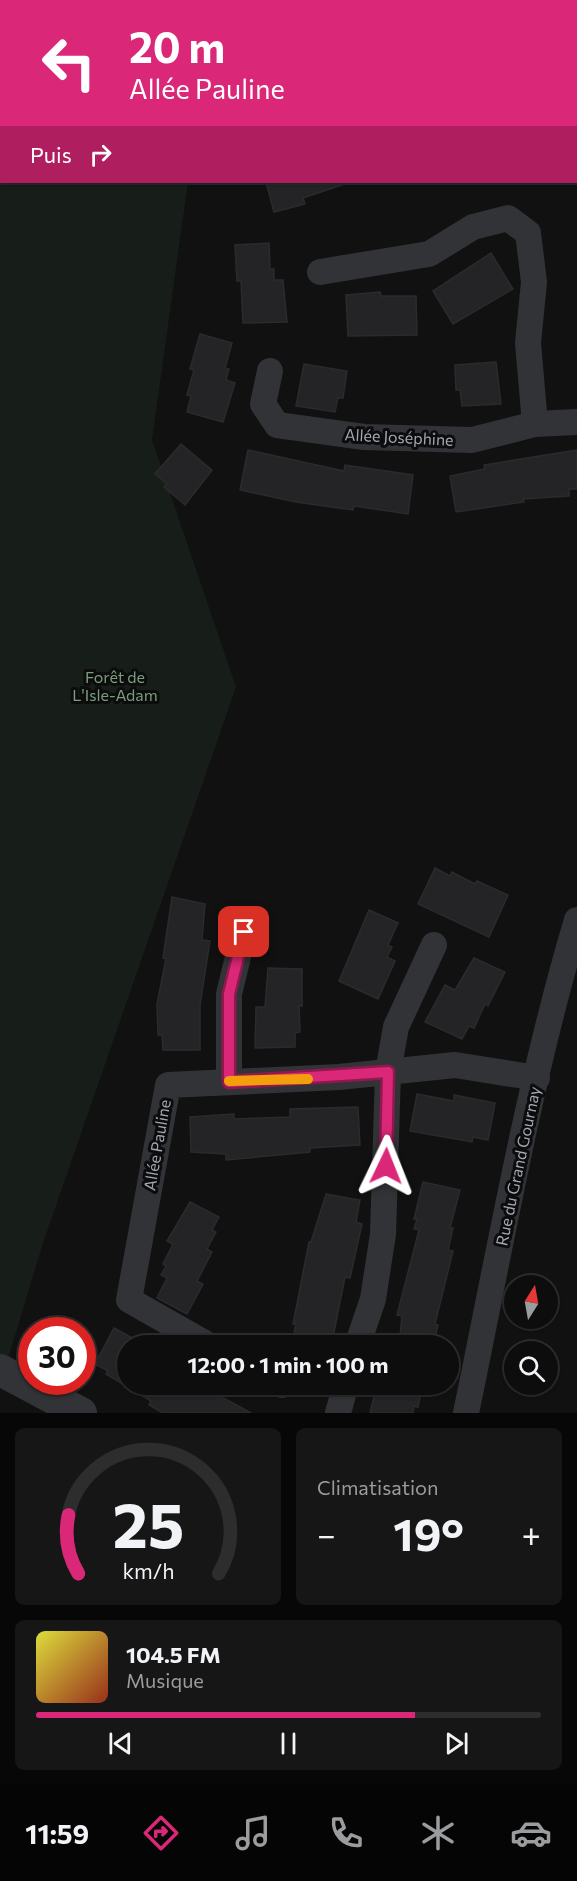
<!DOCTYPE html>
<html lang="fr">
<head>
<meta charset="utf-8">
<style>
  body { margin:0; font-family:Commissioner,sans-serif; background:#161617; color:#f1f3f6; height:100vh; display:flex; flex-direction:column; font-size:22px; white-space:nowrap }
  * { box-sizing:border-box; margin:0 }
  p { font-size:20px; color:#9a9c9e }
  .icon { flex:none; width:33px; height:33px; fill:none; stroke:currentColor; stroke-width:2; stroke-linecap:round; stroke-linejoin:round }
  .map { position:relative; height:1413px; overflow:hidden }
  .sheet { display:flex; flex-direction:column; gap:15px; padding:15px; background:#070708; flex:1 }
  .sheet>* { flex:none }
  .hud { position:absolute; left:0px; top:0px; width:578px; height:183px; box-shadow:0 2px 4px #0004,0 0 0 2px #2d2d2e; background:#db2777; color:#fff; overflow:hidden }
  .needle { width:39px; rotate:11deg }
  .controls { position:absolute; left:504px; top:1275px; display:grid; gap:12px }
  .controls a { display:grid; place-items:center; width:54px; height:54px; border-radius:50%; background:#0d0d0e; box-shadow:0 2px 4px #0004,0 0 0 2px #2d2d2e; font-size:30px }
  .speed { position:absolute; left:18px; top:1317px; display:flex; gap:12px; font-size:30px; font-weight:700; text-align:center }
  .speed>* { display:grid; place-content:center; width:78px; height:78px; border-radius:50%; background:#0d0d0e; box-shadow:0 2px 4px #0004,0 0 0 2px #2d2d2e; line-height:1 }
  .speed .limit { border:9px solid #d22; background:#fff; color:#111 }
  .pin { position:absolute; display:grid; place-items:center; width:51px; height:51px; color:#fff; margin:-26px; border-radius:12px; box-shadow:0 3px 9px #0006 }
  .me { position:absolute; width:66px; margin:-33px; rotate:2deg; stroke-linejoin:round; filter:drop-shadow(0 0 4px #0008) }
  .turn { display:flex; align-items:center; gap:21px; height:126px; padding:0 30px; font-size:27px }
  .turn .icon { width:78px; height:78px; stroke-width:2.5 }
  .turn b { display:block; font-size:42px; line-height:51px }
  .then { display:flex; align-items:center; height:57px; padding:0 30px; background:#0003; gap:12px; font-size:22px }
  .big { font-size:45px; font-weight:700; line-height:1.1 }
  .sheet .tile { flex:1; display:flex; flex-direction:column; justify-content:center; gap:9px; min-width:0; padding:0 21px; border-radius:9px; background:#161617 }
  .sheet .dial { align-items:center; gap:0 }
  .dial svg { height:156px; overflow:visible; fill:none; stroke:#2d2d2e; stroke-width:7; stroke-linecap:round; text-anchor:middle }
  .dial text { fill:#f1f3f6; stroke:none }
  .song { display:flex; align-items:center; gap:18px }
  .cover { width:72px; height:72px; border-radius:9px; background:linear-gradient(135deg,hsl(60 70% 55%),hsl(10 70% 35%)) }
  .played { height:6px; border-radius:3px; background:linear-gradient(90deg,#db2777 75%,#2d2d2e 75%) }
  .keys { display:flex; justify-content:space-around; direction:ltr }
  .heat { display:flex; justify-content:space-between; align-items:center; font-size:33px; direction:ltr }
  .sheet .tiles { flex:1; display:grid; gap:15px; grid-template-columns:1fr 1fr }
  .tile:last-child { grid-column:span 2 }
  .trip { position:absolute; left:117px; top:1335px; width:342px; height:60px; border-radius:30px; background:#0d0d0e; box-shadow:0 2px 4px #0004,0 0 0 2px #2d2d2e; font-weight:700; line-height:60px; text-align:center }
  .tabs { display:flex; height:96px; justify-content:space-around; align-items:center; background:#050506; color:#9a9c9e }
  .tabs .icon { width:42px; height:42px }
  .tabs .selected { color:#db2777 }
  .tabs b { font-size:27px; color:#f1f3f6 }
  .map>svg:first-child { display:block }
  .green { fill:#171d18 }
  .building { fill:#242426; stroke:#2b2b2e; stroke-width:1.5 }
  .lines { fill:none; stroke-linecap:round; stroke-linejoin:round }
  .minor { stroke:#323337; stroke-width:26 }
  .tertiary { stroke:#323337; stroke-width:32 }
  .route-casing { stroke:#8e194d; stroke-width:15 }
  .route { stroke:#db2777; stroke-width:10 }
  .slow { stroke:#f59e0b; stroke-width:10 }
  .labels { text-anchor:middle; stroke-width:6; stroke-linejoin:round; paint-order:stroke }
  .street-label { font-size:16px; fill:#a3a7b3; stroke:#0c0c0d }
  .park-label { font-size:16px; fill:#7a9d7d; stroke:#0c0c0d }
</style>
</head>
<body>
<div class="map">
<svg width="577" height="1413" viewBox="0 0 577 1413">
  <rect width="100%" height="100%" fill="#111112"/>
  <!-- green -->
  <polygon class="green" points="0,0 172,0 2,2 2,182 188,182 152,440 236,687 43,1243 0,1385"/>
  <!-- building -->
  <g class="building">
    <polygon points="266,182 342,182 342,185 303,198 305,204 274,212"/>
    <polygon points="269,243 270,269 274,269 274,280 283,280 287,322 243,323 241,281 237,281 235,245"/>
    <polygon points="491,253 513,289 453,324 433,291"/>
    <polygon points="380,292 381,296 416,296 417,335 348,336 346,295"/>
    <polygon points="200,334 232,343 225,368 229,369 226,380 235,383 223,422 187,412 191,396 187,395 194,370 190,369"/>
    <polygon points="496,362 501,404 462,406 460,390 456,390 455,365"/>
    <polygon points="304,364 347,371 343,398 338,398 335,412 296,406"/>
    <polygon points="181,444 212,470 185,505 164,487 167,484 155,474"/>
    <polygon points="248,450 344,471 345,465 413,475 408,514 354,506 353,510 296,502 240,490"/>
    <polygon points="577,450 577,489 569,489 569,496 523,499 524,502 456,512 450,476 485,469 484,465"/>
    <polygon points="435,868 450,876 452,872 475,884 477,881 508,895 489,937 418,904"/>
    <polygon points="172,897 205,904 202,940 210,941 200,1005 200,1050 163,1050 162,1035 158,1035 157,1004 166,959 163,958"/>
    <polygon points="369,910 398,923 388,945 392,947 387,957 395,961 378,999 339,981"/>
    <polygon points="474,958 505,972 488,1006 485,1004 474,1028 469,1026 462,1039 425,1022 445,985 455,990"/>
    <polygon points="268,968 302,969 302,1006 299,1006 300,1032 295,1033 295,1047 255,1048 256,1007 265,1007"/>
    <polygon points="417,1094 454,1101 454,1095 495,1103 488,1140 473,1137 472,1142 410,1131"/>
    <polygon points="358,1107 360,1145 310,1148 310,1152 226,1160 226,1154 191,1152 190,1117 234,1114 234,1119 290,1117 290,1109"/>
    <polygon points="423,1182 460,1190 450,1228 453,1228 448,1250 453,1251 435,1324 438,1325 433,1346 399,1346 402,1316 397,1315 419,1230 414,1229 417,1219 414,1219"/>
    <polygon points="326,1194 360,1200 356,1222 362,1224 350,1278 345,1277 332,1342 323,1340 322,1346 296,1346 296,1343 292,1342 296,1324 293,1324 309,1242 311,1242"/>
    <polygon points="190,1202 219,1217 212,1230 216,1232 207,1249 212,1252 197,1281 203,1284 187,1314 157,1298 167,1278 161,1275 166,1266 163,1264 173,1244 167,1241"/>
    <polygon points="114,1328 147,1346 128,1346 128,1384 198,1384 251,1413 163,1413 149,1405 151,1401 106,1374 108,1371 95,1364"/>
    <polygon points="377,1384 423,1384 418,1407 414,1406 413,1413 370,1413"/>
  </g>
  <g class="lines">
    <!-- minor -->
    <g class="minor">
      <polyline points="326,0 326,2"/>
      <polyline points="544,2 546,0"/>
      <polyline points="320,272 429,254 473,227 508,218 528,233 534,282 528,343 535,424"/>
      <polyline points="270,371 263,404 277,425 364,437 472,440 535,424 577,422"/>
      <polyline points="229,1082 229,994 244,932"/>
      <polyline points="210,1346 129,1300 168,1085 339,1077 455,1065 537,1078"/>
      <polyline points="357,1346 373,1299 383,1234 388,1072 396,1027 434,945"/>
      <polyline points="281,1384 282,1385"/>
      <polyline points="338,1413 346,1384"/>
      <path d="M466 1413C500 1249 529 1081 577 920"/>
    </g>
    <!-- tertiary -->
    <polyline class="tertiary" points="0,1370 81,1413"/>
  </g>
  <g class="lines">
    <!-- route casing -->
    <g class="route-casing">
      <polyline id="route" points="244,932 229,994 229,1082 388,1072 386,1166"/>
    </g>
    <!-- route -->
    <use href="#route" class="route"/>
    <!-- slow -->
    <polyline class="slow" points="229,1081 308,1079"/>
  </g>
  <g class="labels">
    <!-- street labels -->
    <g class="street-label">
      <text transform="translate(399 437) rotate(3)" y="6">Allée Joséphine</text>
      <text transform="translate(157 1145) rotate(-80)" y="6">Allée Pauline</text>
      <text transform="translate(518 1166) rotate(-78)" y="6">Rue du Grand Gournay</text>
    </g>
    <!-- park labels -->
    <g class="park-label">
      <text x="115" y="683">Forêt de<tspan x="115" dy="18">L'Isle-Adam</tspan></text>
    </g>
  </g>
</svg>
<div class="controls">
<a><svg class="needle" viewBox="-14 -14 28 28"><path d="M0-13l5 13h-10z" fill="#e53935"/><path d="M0 13l5-13h-10z" fill="#9a9c9e"/></svg></a>
<a><svg class="icon" aria-label="search" viewBox="0 0 24 24"><circle cx="10" cy="10" r="6"/><path d="M15 15l6 6"/></svg></a>
</div>
<div class="speed"><div class="limit">30</div></div>
<div class="pin" style="left:244px;top:932px;background:#d93025"><svg class="icon" aria-label="arrive" viewBox="0 0 24 24"><path d="M6 21V4h12l-3 4 3 4H6"/></svg></div>
<svg class="me" style="left:386px;top:1166px" viewBox="-20 -20 40 40"><path d="M0-17L14 15 0 8-14 15z" fill="#db2777" stroke="#fff" stroke-width="4"/></svg>
<div class="trip">12:00 · 1 min · 100 m</div>
<div class="hud">
<div class="turn"><svg class="icon" aria-label="left" viewBox="0 0 24 24"><path d="M17 20v-9H6M10 6l-5 5 5 5"/></svg><div><b>20 m</b>Allée Pauline</div></div>
<div class="then">Puis<svg class="icon" aria-label="right" viewBox="0 0 24 24"><path d="M7 20v-9h11M14 6l5 5-5 5"/></svg></div>
</div>
</div>
<section class="sheet">
<div class="tiles">
<div class="tile dial"><svg viewBox="0 0 100 80">
<path d="M14 69A42 42 0 1 1 86 69"/>
<path d="M14 69A42 42 0 0 1 9 39" stroke="#db2777"/>
<text x="50" y="56" font-size="32" font-weight="700">25</text>
<text x="50" y="72" font-size="11">km/h</text>
</svg></div>
<div class="tile"><p>Climatisation</p>
<div class="heat"><a>−</a><b class="big">19°</b><a>+</a></div>
</div>
<div class="tile">
<div class="song"><i class="cover"></i><div><b>104.5 FM</b><p>Musique</p></div></div>
<div class="played"></div>
<div class="keys"><svg class="icon" aria-label="previous" viewBox="0 0 24 24"><path d="M18 5L8 12l10 7zM5 5v14"/></svg><svg class="icon" aria-label="pause" viewBox="0 0 24 24"><path d="M8 5v14M16 5v14"/></svg><svg class="icon" aria-label="next" viewBox="0 0 24 24"><path d="M6 5l10 7-10 7zM19 5v14"/></svg></div>
</div>
</div>
</section>
<nav class="tabs">
<b>11:59</b>
<svg class="icon selected" aria-label="directions" viewBox="0 0 24 24"><path d="M12 3l9 9-9 9-9-9zM9 14v-3h6M13 9l2 2-2 2"/></svg>
<svg class="icon" aria-label="music" viewBox="0 0 24 24"><path d="M9 18V5l10-2v13"/><circle cx="6" cy="18" r="3"/><circle cx="16" cy="16" r="3"/></svg>
<svg class="icon" aria-label="phone" viewBox="0 0 24 24"><path d="M5 4h4l2 5-3 2q2 4 5 5l2-3 5 2v4C11 20 4 13 5 4z"/></svg>
<svg class="icon" aria-label="climate" viewBox="0 0 24 24"><path d="M12 3v18M4 7l16 10M4 17L20 7"/></svg>
<svg class="icon" aria-label="car" viewBox="0 0 24 24"><path d="M5 17H2v-5l4-1 3-4h7l3 4 3 1v5h-3M9 17h6M6 11h13"/><circle cx="7" cy="17" r="2"/><circle cx="17" cy="17" r="2"/></svg>
</nav>
</body>
</html>
